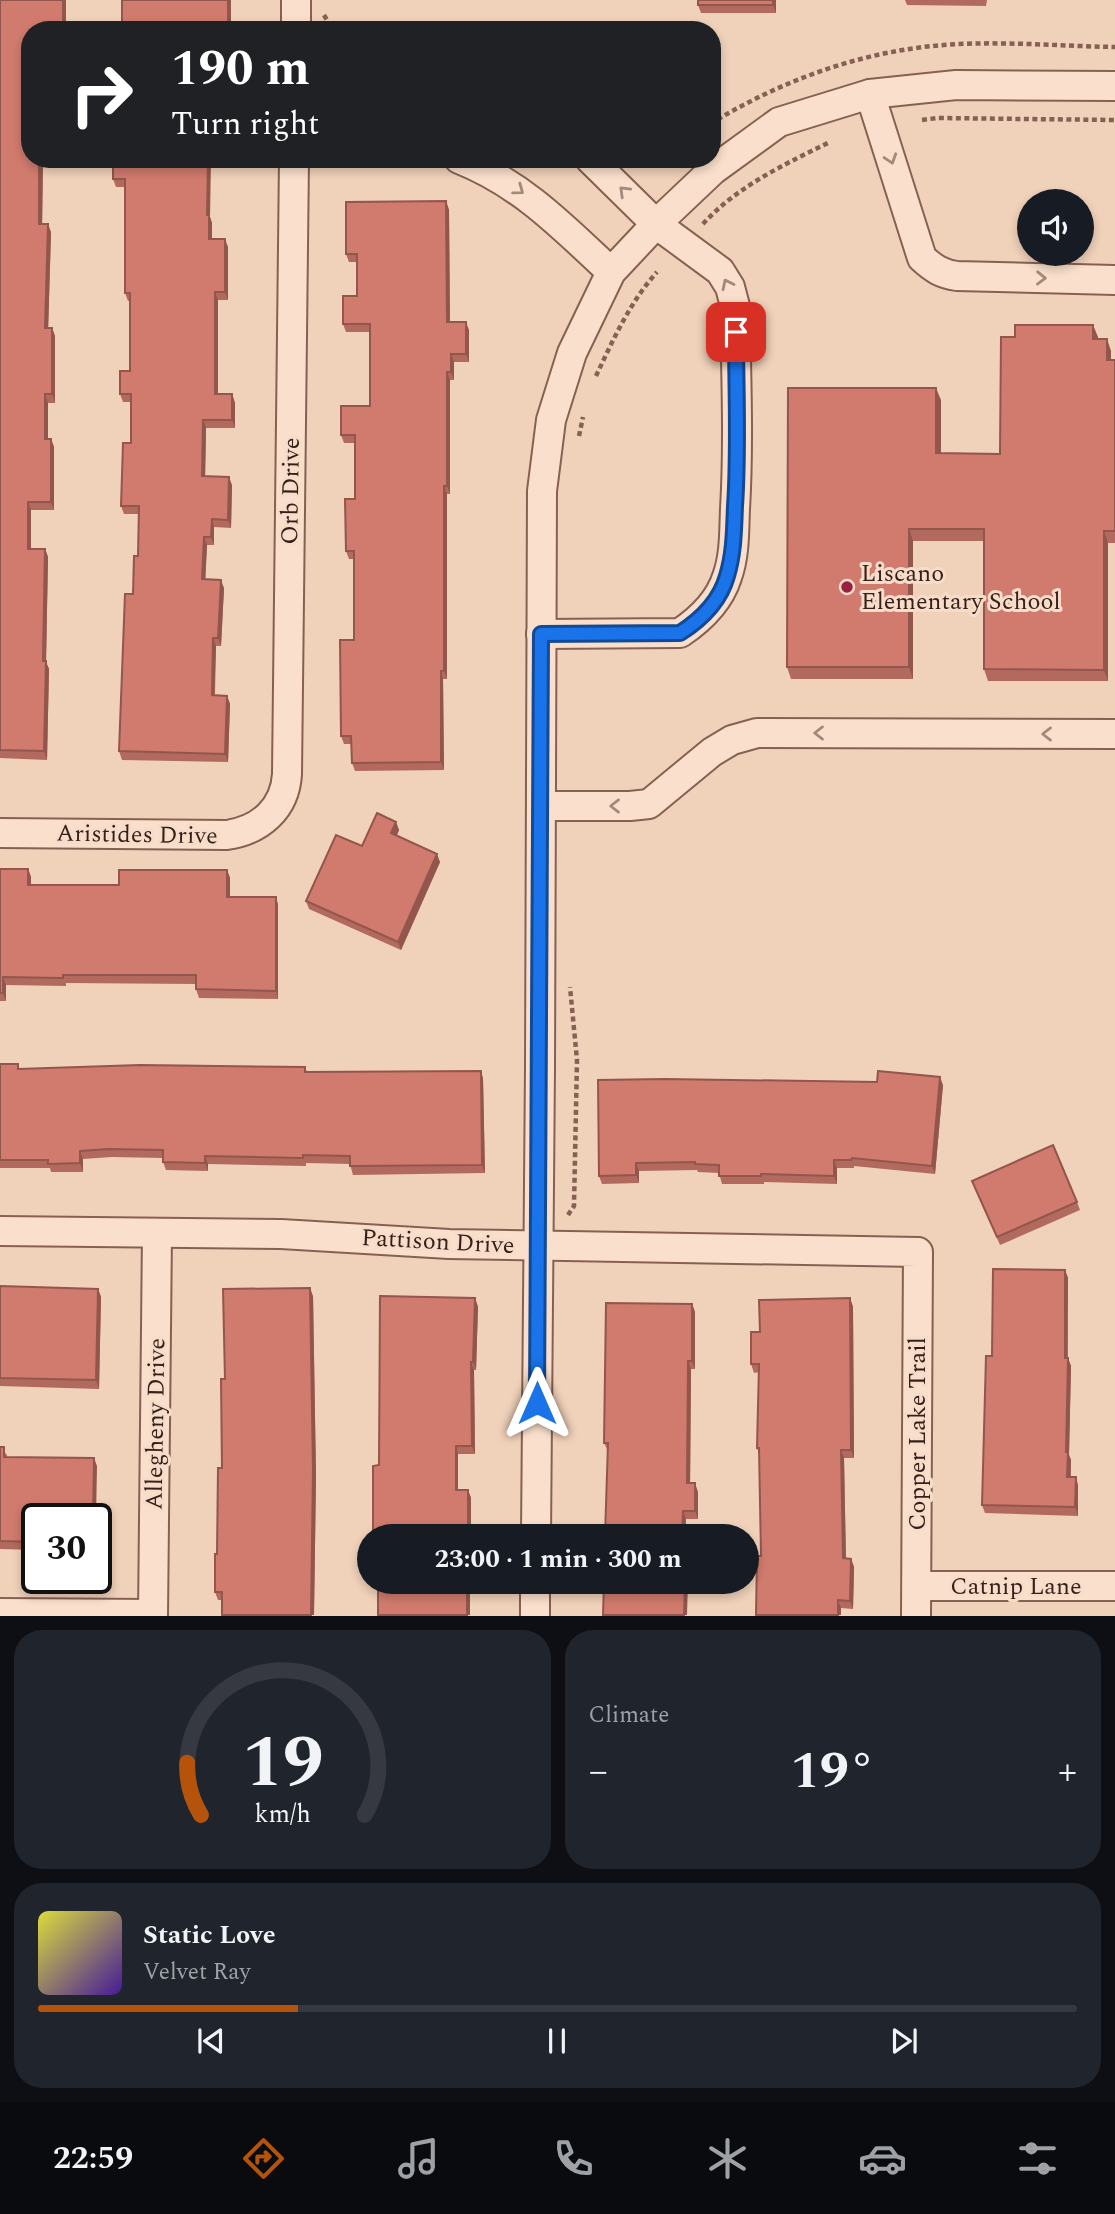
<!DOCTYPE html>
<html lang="en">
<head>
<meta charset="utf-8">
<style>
  body { margin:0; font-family:Spectral,serif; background:#20242c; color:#f1f3f6; height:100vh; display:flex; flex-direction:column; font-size:26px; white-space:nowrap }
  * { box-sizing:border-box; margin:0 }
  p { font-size:23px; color:#9ea1a6 }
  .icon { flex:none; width:38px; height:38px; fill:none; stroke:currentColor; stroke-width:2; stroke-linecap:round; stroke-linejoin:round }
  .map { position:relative; height:1616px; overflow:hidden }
  .drawer { display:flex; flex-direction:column; gap:14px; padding:14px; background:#0d0f14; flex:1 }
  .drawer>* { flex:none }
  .top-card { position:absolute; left:21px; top:21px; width:700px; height:147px; border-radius:28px; box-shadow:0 4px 10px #0003; background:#202124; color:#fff; overflow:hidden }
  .tools { position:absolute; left:1017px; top:189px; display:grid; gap:14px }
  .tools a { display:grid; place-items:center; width:77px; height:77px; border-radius:50%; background:#171b24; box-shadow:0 4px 10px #0003; font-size:35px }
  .speed { position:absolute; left:21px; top:1503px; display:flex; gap:14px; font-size:35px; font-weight:700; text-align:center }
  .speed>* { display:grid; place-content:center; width:91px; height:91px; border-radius:50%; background:#171b24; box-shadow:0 4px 10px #0003; line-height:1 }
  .speed .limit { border:4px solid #111; border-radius:10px; background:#fff; color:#111 }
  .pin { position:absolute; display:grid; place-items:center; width:60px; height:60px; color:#fff; margin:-30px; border-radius:14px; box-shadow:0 4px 10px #0006 }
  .me { position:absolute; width:77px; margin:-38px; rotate:0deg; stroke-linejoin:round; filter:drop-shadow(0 0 5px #0008) }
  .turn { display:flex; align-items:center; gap:24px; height:147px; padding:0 35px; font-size:32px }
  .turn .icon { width:91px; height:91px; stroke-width:2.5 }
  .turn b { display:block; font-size:49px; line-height:60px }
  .big { font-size:52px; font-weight:700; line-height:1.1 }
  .drawer .tile { flex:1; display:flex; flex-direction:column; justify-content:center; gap:10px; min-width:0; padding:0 24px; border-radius:28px; background:#20242c }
  .drawer .dial { align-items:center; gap:0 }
  .dial svg { height:182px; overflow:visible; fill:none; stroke:#363941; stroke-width:7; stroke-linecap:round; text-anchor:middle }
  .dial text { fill:#f1f3f6; stroke:none }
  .song { display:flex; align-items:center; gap:21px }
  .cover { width:84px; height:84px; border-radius:10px; background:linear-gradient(135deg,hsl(60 70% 55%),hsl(260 70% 35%)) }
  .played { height:7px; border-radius:4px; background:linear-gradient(90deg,#b45309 25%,#363941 25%) }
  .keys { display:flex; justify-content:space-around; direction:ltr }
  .heat { display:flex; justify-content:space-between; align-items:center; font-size:38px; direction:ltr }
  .drawer .tiles { flex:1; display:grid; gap:14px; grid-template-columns:1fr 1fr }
  .tile:last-child { grid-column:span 2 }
  .trip { position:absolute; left:357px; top:1524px; width:402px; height:70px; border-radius:35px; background:#171b24; box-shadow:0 4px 10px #0003; font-weight:700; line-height:70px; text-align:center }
  .menu { display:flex; height:112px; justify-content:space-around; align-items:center; background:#090b0e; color:#9ea1a6 }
  .menu .icon { width:49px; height:49px }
  .menu .active { color:#b45309 }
  .menu b { font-size:32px; color:#f1f3f6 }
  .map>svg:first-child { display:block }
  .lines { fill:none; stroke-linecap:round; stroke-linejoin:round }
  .minor-casing { stroke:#866153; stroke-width:32 }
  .path { stroke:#866153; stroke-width:4.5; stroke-dasharray:5 3.5; stroke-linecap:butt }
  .minor { stroke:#fae0cc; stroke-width:28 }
  .wall { fill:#b36a5e }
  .shaded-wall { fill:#92564c }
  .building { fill:#d07b6d; stroke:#92564c; stroke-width:2 }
  .oneway { stroke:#a1897b }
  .route-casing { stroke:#114b97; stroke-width:18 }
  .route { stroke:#1a73e8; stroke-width:12 }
  .poi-dot { fill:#982141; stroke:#f7ddc9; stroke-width:2.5 }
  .labels { text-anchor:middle; stroke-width:6; stroke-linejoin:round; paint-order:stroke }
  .street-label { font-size:24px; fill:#341f19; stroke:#f7ddc9 }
  .poi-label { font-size:24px; fill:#341f19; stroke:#f7ddc9; text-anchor:start }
</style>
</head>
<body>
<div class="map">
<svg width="1115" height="1616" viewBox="0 0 1115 1616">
  <rect width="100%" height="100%" fill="#f0d1b9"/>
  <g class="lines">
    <!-- minor casing -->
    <g class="minor-casing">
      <g id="minor">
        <polyline points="296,30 296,0"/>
        <path d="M870 94 922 258C934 269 942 274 957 276L1115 280"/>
        <path d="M459 159C522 184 563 227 611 272"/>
        <path d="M541 634 680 633C701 619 719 602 727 577 735 555 734 531 735 509 739 441 736 374 735 306L730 287 720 271 656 224 590 159"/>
        <polyline points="541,806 630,806 649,804 712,752 732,740 757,733 1115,734"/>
        <path d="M0 833 227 835C260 830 285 809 287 774L294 159"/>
        <polyline points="0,1231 281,1234 449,1244 918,1252 916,1616"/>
        <polyline points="536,1536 540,1067 542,491 551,420 572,353 611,272 656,224 713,170 779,122 870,94 956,85 1115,86"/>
        <polyline points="917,1586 1115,1586"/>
        <polyline points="0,1613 153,1614"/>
        <polyline points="153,1616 157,1233"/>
        <polyline points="535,1616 535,1582"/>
      </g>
    </g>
    <!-- path -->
    <g class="path">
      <polyline points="324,15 331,27 336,30"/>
      <polyline points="922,120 937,118 1115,120"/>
      <path d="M712 126 720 118C785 80 856 54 932 46 992 40 1055 46 1115 47"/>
      <polyline points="645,159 658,159"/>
      <path d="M703 224C736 187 785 164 830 142"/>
      <path d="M596 376C613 340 630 302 657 272"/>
      <polyline points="579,436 583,417"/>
      <polyline points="568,1215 574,1206 577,1060 570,987"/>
    </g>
    <!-- minor -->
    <use href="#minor" class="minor"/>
  </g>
  <!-- wall -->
  <g class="wall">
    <polygon points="0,0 66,0 66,30 30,30 30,159 43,159 42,224 51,232 48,328 52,328 55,336 55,403 48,403 48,439 51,439 54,447 54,510 31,510 31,549 45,549 48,557 46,662 49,669 47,760 0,758"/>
    <polygon points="776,0 776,13 701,13 698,5"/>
    <polygon points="905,0 987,0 986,6 907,5"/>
    <polygon points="113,159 210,217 212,223 212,239 228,247 228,300 218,300 218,394 232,394 235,403 235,428 206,428 205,476 232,485 231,528 214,527 214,545 207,545 205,579 224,588 221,646 216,646 215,695 227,696 230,704 228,762 122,760 119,751 133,594 138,556 139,514 124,514 121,506 131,443 131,402 123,402 120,394 130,371 130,301 128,301 125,293 125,187 116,187 113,179"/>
    <polygon points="446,201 449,210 450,322 469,330 469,362 454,362 454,380 450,380 450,494 447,494 447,679 443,679 444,770 355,771 352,763 351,744 344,744 341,736 354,640 354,559 349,559 346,551 355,499 355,443 344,443 341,435 370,406 370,332 346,332 343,324 357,296 357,262 349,262 346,254"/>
    <polygon points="1093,325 1098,339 1111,351 1111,360 1115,360 1115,543 1108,543 1108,681 988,681 984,669 984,541 913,541 913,679 791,679 787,667 941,400 941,453 1000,454 1015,337"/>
    <polygon points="396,822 399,830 397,835 440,862 401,950 309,909 306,901 362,846"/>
    <polygon points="0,869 28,869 31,877 31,885 119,885 227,870 230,878 230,897 276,897 278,905 278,999 199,998 196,989 196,984 66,983 66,986 6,985 6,1001 0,1001"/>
    <polygon points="0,1064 20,1069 305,1067 307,1072 481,1071 483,1079 485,1173 353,1175 350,1164 306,1163 306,1166 208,1164 208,1171 166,1170 163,1162 163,1158 112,1157 83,1159 83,1172 51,1172 50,1168 0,1168"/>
    <polygon points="598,1080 943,1085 935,1174 854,1166 854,1168 837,1168 837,1184 764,1182 764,1184 722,1184 719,1173 698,1172 697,1170 639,1171 639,1183 602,1184 599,1176"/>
    <polygon points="972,1181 1077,1202 1080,1210 1000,1245"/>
    <polygon points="1065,1270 1068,1278 1068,1358 1071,1366 1069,1455 1071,1460 1071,1477 1078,1485 1078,1516 985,1513 982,1505 992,1356"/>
    <polygon points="0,1286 98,1289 101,1297 99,1389 0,1386"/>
    <polygon points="313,1296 316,1477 314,1615 222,1615 222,1600 218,1600 215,1592 222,1468 225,1379"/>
    <polygon points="475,1298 478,1307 476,1370 474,1370 475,1454 458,1454 458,1490 468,1490 471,1498 471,1536 374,1536 373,1534 379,1465"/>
    <polygon points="850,1298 853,1307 854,1458 844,1458 846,1558 851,1559 854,1567 853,1609 841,1608 841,1615 756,1615 761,1556 759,1454 757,1448 759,1372 754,1373 751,1364 760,1332"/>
    <polygon points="692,1304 695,1312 695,1369 691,1369 690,1483 698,1492 698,1519 686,1519 685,1536 605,1536 608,1451 604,1443"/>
    <polygon points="0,1447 7,1455 7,1457 97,1466 37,1519 37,1550 0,1549"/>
  </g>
  <!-- shaded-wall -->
  <g class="shaded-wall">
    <rect x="63" y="0" width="3" height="30"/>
    <rect x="228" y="0" width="3" height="30"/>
    <polygon points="773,0 776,0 776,13 773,5"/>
    <polygon points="39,159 43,159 42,232 39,224"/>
    <polygon points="208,159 211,159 210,217 212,223 212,247 209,239 207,215"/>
    <polygon points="446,201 449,210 450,330 447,322"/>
    <polygon points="48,224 51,232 48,336 45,328"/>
    <polygon points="225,239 228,247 228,300 225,292"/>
    <polygon points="215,292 218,300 218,403 215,394"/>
    <polygon points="466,322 469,330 469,362 466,354"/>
    <polygon points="1093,325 1098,337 1098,351 1093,339"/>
    <polygon points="52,328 55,336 55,403 52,394"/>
    <polygon points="1107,339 1111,351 1111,372 1107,360"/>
    <polygon points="451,354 454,362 454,380 451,372"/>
    <polygon points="447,372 450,380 450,494 447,486"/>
    <polygon points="936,388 941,400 941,465 936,453"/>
    <polygon points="45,394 48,403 48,447 45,439"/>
    <polygon points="232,394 235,403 235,428 232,420"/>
    <polygon points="203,420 206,428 205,484 202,476"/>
    <polygon points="51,439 54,447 54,510 51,502"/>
    <polygon points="229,477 232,485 231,528 228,520"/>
    <polygon points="444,486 447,494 447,679 444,671"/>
    <polygon points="28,502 31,510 31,557 28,549"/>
    <polygon points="212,519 214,527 214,545 211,537"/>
    <polygon points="909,529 913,541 913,679 909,667"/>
    <polygon points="1104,531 1108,543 1108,681 1104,670"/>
    <polygon points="204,537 207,545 205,587 202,579"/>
    <polygon points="45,549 48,557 46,662 49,669 47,760 44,751"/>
    <polygon points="221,580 224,588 221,646 218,638"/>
    <polygon points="213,638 216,646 214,703 212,695"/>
    <polygon points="441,671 443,679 444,770 441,762"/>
    <polygon points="227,696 230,704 228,762 225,754"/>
    <polygon points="396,822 399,830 394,841 391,833"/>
    <polygon points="437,854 440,862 401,950 398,942"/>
    <polygon points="28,869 31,877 31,893 28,885"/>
    <polygon points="227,870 230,878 230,905 227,897"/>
    <polygon points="276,897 278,905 278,999 276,991"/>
    <polygon points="3,977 6,985 6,1001 3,993"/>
    <polygon points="481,1071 483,1079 485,1173 482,1165"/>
    <polygon points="940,1077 943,1085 935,1174 932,1166"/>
    <polygon points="80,1151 83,1159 83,1172 80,1163"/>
    <polygon points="205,1156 208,1164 208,1171 205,1163"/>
    <polygon points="834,1160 837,1168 837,1184 834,1176"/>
    <polygon points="636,1163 639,1171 639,1183 636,1175"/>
    <polygon points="1065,1270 1068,1278 1067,1366 1065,1358"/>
    <polygon points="310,1288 313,1296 316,1477 314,1615 311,1615"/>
    <polygon points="98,1289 101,1297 99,1389 96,1380"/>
    <polygon points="475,1298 478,1307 476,1370 473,1362"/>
    <polygon points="850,1298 853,1307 854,1458 851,1450"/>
    <polygon points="692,1304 695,1312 695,1369 692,1361"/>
    <polygon points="1068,1358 1071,1366 1069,1455 1071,1460 1070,1485 1067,1477 1066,1452"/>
    <polygon points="688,1361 691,1369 690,1491 687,1483"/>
    <polygon points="471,1362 474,1370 475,1454 472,1446"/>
    <polygon points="456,1446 458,1454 458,1498 456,1490"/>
    <polygon points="841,1450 844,1458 846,1566 843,1558"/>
    <polygon points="94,1458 97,1466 96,1519 93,1519"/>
    <polygon points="1076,1477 1078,1485 1078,1516 1075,1507"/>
    <polygon points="695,1483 698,1492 698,1519 695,1511"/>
    <polygon points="468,1490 471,1498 471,1536 468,1536"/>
    <polygon points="683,1511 686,1519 685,1536 682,1536"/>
    <polygon points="851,1559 854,1567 853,1609 850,1601"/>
    <rect x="467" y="1582" width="3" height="33"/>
    <polygon points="685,1582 688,1582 687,1615 684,1615"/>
    <polygon points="838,1600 841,1608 841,1615 838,1615"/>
  </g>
  <!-- building -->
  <g class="building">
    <polygon points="0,0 63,0 63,30 30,30 30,159 39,159 39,224 48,224 45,328 52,328 52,394 45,394 45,439 51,439 51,502 28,502 28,549 45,549 43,661 46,661 44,751 0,750"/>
    <rect x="122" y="0" width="106" height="30"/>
    <rect x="698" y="0" width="75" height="5"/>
    <polygon points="113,159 208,159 207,215 209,215 209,239 225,239 225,292 215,292 215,394 232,394 232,420 203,420 202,476 229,477 228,520 212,519 211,537 204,537 202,579 221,580 218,638 213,638 212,695 227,696 225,754 119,751 125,594 133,594 134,556 138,556 139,506 121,506 123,443 131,443 131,394 120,394 120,371 130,371 130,293 125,293 125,179 113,179"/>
    <polygon points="446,201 447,322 466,322 466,354 451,354 451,372 447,372 447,486 444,486 444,671 441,671 441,762 352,763 351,736 341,736 340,640 354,640 354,551 346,551 345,499 355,499 355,435 341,435 341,406 370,406 370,324 343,324 343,296 357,296 357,254 346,254 346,202"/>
    <polygon points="1015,325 1093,325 1093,339 1107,339 1107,360 1115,360 1115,531 1104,531 1104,670 984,669 984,529 909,529 909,667 787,667 788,388 936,388 936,453 1000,454 1001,337 1015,337"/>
    <polygon points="377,813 396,822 391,833 437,854 398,942 306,901 336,835 362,846"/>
    <polygon points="0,869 28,869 28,885 119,885 119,870 227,870 227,897 276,897 276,991 196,989 196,975 63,975 63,978 3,977 3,993 0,993"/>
    <polygon points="0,1064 18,1064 18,1069 140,1065 305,1067 305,1072 481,1071 482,1165 350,1166 350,1156 303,1155 303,1158 205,1156 205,1163 163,1162 163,1150 109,1149 80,1151 80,1163 48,1164 48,1160 0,1160"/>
    <polygon points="878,1071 940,1077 932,1166 852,1158 851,1160 834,1160 834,1176 761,1174 761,1176 719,1176 719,1165 695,1164 695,1162 636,1163 636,1175 599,1176 598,1080 665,1079 877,1082"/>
    <polygon points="1053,1145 1077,1202 997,1237 972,1181"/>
    <polygon points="993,1269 1065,1270 1065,1358 1068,1358 1066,1452 1068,1452 1067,1477 1076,1477 1075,1507 982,1505 986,1356 992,1356"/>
    <polygon points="0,1286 98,1289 96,1380 0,1378"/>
    <polygon points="310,1288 313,1469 311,1615 222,1615 222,1592 215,1592 215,1554 217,1554 218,1468 222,1468 221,1379 225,1379 223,1289"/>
    <polygon points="380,1296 475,1298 473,1362 471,1362 472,1446 456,1446 456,1490 468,1490 468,1536 378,1536 378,1534 373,1534 373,1466 379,1465"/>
    <polygon points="850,1298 851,1450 841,1450 843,1558 851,1559 850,1601 838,1600 838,1615 756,1615 757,1556 761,1556 759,1448 757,1448 759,1364 751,1364 751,1332 760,1332 759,1300"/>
    <polygon points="606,1303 692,1304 692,1361 688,1361 687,1483 695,1483 695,1511 683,1511 682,1536 605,1536 608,1443 604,1443"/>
    <polygon points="0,1447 4,1447 4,1457 94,1458 93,1519 37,1519 37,1542 0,1541"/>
    <rect x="378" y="1582" width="89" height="33"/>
    <polygon points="604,1582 685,1582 684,1615 603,1615"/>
  </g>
  <!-- one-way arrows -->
  <defs><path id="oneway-chevron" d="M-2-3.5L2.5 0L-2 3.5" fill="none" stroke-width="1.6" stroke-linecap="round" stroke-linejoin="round" transform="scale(1.75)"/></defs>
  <g class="oneway">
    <use href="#oneway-chevron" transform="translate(891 159) rotate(72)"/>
    <use href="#oneway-chevron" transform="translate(519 190) rotate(36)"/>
    <use href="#oneway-chevron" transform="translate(624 191) rotate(-136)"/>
    <use href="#oneway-chevron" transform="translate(1041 278) rotate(1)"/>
    <use href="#oneway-chevron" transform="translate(727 284) rotate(-116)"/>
    <use href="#oneway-chevron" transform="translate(819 733) rotate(-180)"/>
    <use href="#oneway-chevron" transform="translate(1047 734) rotate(-180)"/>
    <use href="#oneway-chevron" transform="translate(615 806) rotate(-180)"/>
  </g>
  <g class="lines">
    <!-- route casing -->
    <g class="route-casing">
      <path id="route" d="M537 1403 541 634 680 633C702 619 720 601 727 576 734 553 734 530 735 506 739 448 736 390 736 332"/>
    </g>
    <!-- route -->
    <use href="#route" class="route"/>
  </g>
  <!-- markers -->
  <circle class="poi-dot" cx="847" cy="587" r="7"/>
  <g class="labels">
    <!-- street labels -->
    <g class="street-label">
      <text transform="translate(290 491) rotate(-89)" y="8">Orb Drive</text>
      <text transform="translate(137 834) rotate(1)" y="8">Aristides Drive</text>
      <text transform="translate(438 1241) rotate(3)" y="8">Pattison Drive</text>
      <text transform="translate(155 1424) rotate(-89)" y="8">Allegheny Drive</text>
      <text transform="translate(917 1434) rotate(-90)" y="8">Copper Lake Trail</text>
      <text x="1016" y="1594">Catnip Lane</text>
    </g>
    <!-- poi labels -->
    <g class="poi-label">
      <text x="861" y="581">Liscano<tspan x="861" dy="28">Elementary School</tspan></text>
    </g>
  </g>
</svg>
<div class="tools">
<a><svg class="icon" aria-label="sound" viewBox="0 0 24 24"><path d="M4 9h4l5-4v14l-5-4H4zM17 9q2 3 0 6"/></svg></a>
</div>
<div class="speed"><div class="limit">30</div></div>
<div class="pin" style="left:736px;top:332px;background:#d93025"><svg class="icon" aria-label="arrive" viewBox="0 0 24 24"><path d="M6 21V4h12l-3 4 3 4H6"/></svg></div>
<svg class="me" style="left:537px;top:1403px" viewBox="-20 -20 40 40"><path d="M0-17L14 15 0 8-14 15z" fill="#1a73e8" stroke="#fff" stroke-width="4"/></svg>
<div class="trip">23:00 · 1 min · 300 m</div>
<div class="top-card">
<div class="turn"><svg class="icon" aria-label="right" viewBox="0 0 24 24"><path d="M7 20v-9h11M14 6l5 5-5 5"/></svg><div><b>190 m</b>Turn right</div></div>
</div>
</div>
<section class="drawer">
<div class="tiles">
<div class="tile dial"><svg viewBox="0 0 100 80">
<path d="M14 69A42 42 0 1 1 86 69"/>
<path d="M14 69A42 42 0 0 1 8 46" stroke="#b45309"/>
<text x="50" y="56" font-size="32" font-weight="700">19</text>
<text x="50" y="72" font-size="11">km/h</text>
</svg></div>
<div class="tile"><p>Climate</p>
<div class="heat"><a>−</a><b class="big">19°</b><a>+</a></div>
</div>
<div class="tile">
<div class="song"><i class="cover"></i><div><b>Static Love</b><p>Velvet Ray</p></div></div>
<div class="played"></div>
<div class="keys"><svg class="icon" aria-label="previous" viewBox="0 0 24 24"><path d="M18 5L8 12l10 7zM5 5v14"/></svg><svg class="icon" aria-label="pause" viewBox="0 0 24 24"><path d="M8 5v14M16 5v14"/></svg><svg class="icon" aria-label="next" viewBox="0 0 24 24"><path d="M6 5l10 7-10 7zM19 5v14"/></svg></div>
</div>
</div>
</section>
<nav class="menu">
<b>22:59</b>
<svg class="icon active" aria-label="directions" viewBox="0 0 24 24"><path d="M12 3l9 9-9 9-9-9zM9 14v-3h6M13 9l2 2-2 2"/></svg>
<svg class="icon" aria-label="music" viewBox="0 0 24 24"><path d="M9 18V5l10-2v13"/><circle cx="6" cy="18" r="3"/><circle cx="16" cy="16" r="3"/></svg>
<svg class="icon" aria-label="phone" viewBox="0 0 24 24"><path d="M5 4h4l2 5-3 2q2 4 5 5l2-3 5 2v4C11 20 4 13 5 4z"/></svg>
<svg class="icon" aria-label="climate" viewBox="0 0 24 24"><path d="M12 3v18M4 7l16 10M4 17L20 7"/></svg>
<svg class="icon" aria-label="car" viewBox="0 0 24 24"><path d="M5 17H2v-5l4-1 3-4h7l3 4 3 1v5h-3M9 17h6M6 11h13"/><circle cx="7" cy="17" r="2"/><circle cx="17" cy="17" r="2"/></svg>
<svg class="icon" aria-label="filters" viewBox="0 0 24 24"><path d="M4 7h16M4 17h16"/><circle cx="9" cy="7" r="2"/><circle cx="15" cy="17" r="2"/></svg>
</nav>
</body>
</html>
